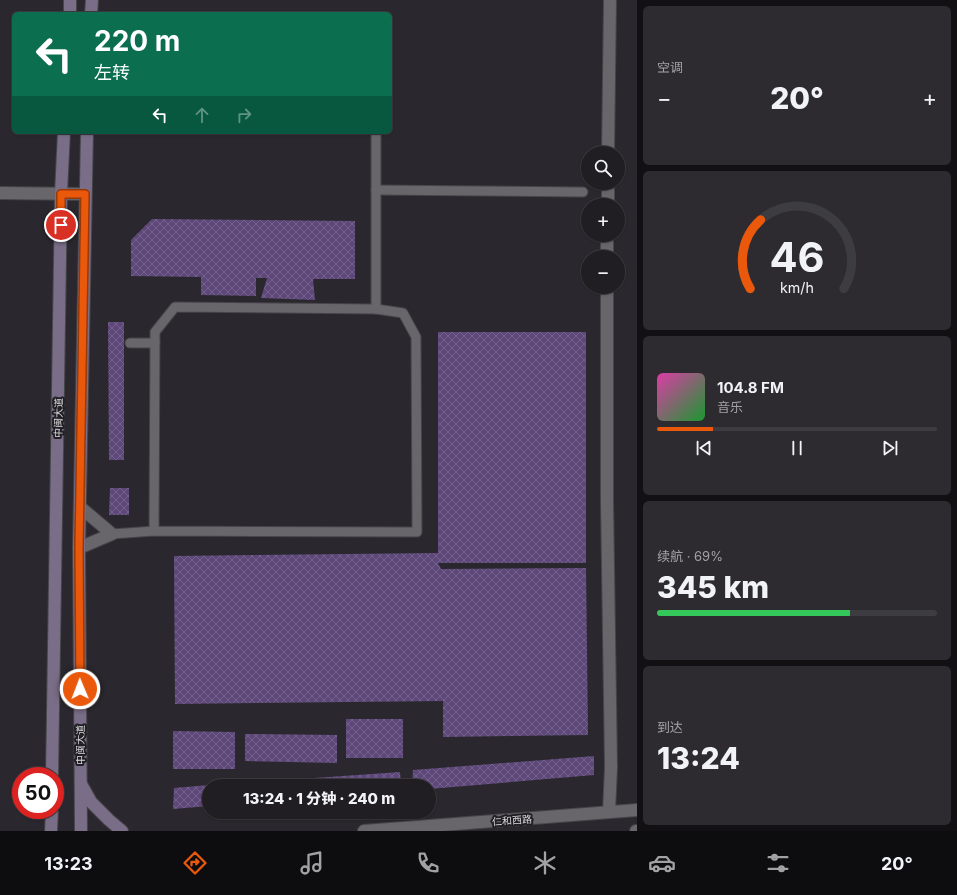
<!DOCTYPE html>
<html lang="zh">
<head>
<meta charset="utf-8">
<style>
  body { margin:0; font-family:Inter,"Noto Sans SC",sans-serif; background:#2d2b2f; color:#f1f3f6; height:100vh; display:flex; flex-direction:column; font-size:15px; white-space:nowrap }
  * { box-sizing:border-box; margin:0 }
  p { font-size:13px; color:#a2a2a5 }
  .icon { flex:none; width:22px; height:22px; fill:none; stroke:currentColor; stroke-width:2; stroke-linecap:round; stroke-linejoin:round }
  .map { position:relative; flex:1; overflow:hidden }
  .details { display:flex; flex-direction:column; gap:6px; padding:6px; background:#121013; width:320px }
  .details>* { flex:none }
  .banner { position:absolute; left:12px; top:12px; width:380px; height:122px; border-radius:6px; box-shadow:0 1px 3px #0004,0 0 0 1px #3d3c40; background:#0b6e4f; color:#fff; overflow:hidden }
  .controls { position:absolute; left:581px; top:146px; display:grid; gap:8px }
  .controls a { display:grid; place-items:center; width:44px; height:44px; border-radius:50%; background:#201e22; box-shadow:0 1px 3px #0004,0 0 0 1px #3d3c40; font-size:20px }
  .speed { position:absolute; left:12px; top:767px; display:flex; gap:8px; font-size:20px; font-weight:700; text-align:center }
  .speed>* { display:grid; place-content:center; width:52px; height:52px; border-radius:50%; background:#201e22; box-shadow:0 1px 3px #0004,0 0 0 1px #3d3c40; line-height:1 }
  .speed .limit { border:6px solid #d22; background:#fff; color:#111 }
  .pin { position:absolute; display:grid; place-items:center; width:34px; height:34px; color:#fff; margin:-17px; border:2px solid #fff; border-radius:50%; box-shadow:0 1px 4px #0007 }
  .me { position:absolute; width:44px; margin:-22px; rotate:359deg; stroke-linejoin:round; filter:drop-shadow(0 0 3px #0008) }
  .turn { display:flex; align-items:center; gap:14px; height:84px; padding:0 16px; font-size:18px }
  .turn .icon { width:52px; height:52px; stroke-width:2.5 }
  .turn b { display:block; font-size:28px; line-height:34px }
  .lanes { display:flex; align-items:center; height:38px; padding:0 16px; background:#0003; justify-content:center; gap:20px; direction:ltr }
  .lanes .off { opacity:.35 }
  .big { font-size:30px; font-weight:800; line-height:1.1 }
  .details .card { flex:1; display:flex; flex-direction:column; justify-content:center; gap:6px; min-width:0; padding:0 14px; border-radius:6px; background:#2d2b2f }
  .details .dial { align-items:center; gap:0 }
  .dial svg { height:104px; overflow:visible; fill:none; stroke:#3d3c40; stroke-width:7; stroke-linecap:round; text-anchor:middle }
  .dial text { fill:#f1f3f6; stroke:none }
  .song { display:flex; align-items:center; gap:12px }
  .cover { width:48px; height:48px; border-radius:6px; background:linear-gradient(135deg,hsl(320 70% 55%),hsl(130 70% 35%)) }
  .played { height:4px; border-radius:2px; background:linear-gradient(90deg,#ea580c 20%,#3d3c40 20%) }
  .keys { display:flex; justify-content:space-around; direction:ltr }
  .heat { display:flex; justify-content:space-between; align-items:center; font-size:22px; direction:ltr }
  .charge { height:6px; border-radius:3px; background:linear-gradient(90deg,#34c759 69%,#3d3c40 0) }
  .trip { position:absolute; left:202px; top:779px; width:234px; height:40px; border-radius:20px; background:#201e22; box-shadow:0 1px 3px #0004,0 0 0 1px #3d3c40; font-weight:800; line-height:40px; text-align:center }
  .tab-bar { display:flex; height:64px; justify-content:space-around; align-items:center; background:#0d0c0e; color:#a2a2a5 }
  .tab-bar .icon { width:28px; height:28px }
  .tab-bar .selected { color:#ea580c }
  .tab-bar b { font-size:18px; color:#f1f3f6 }
  main { display:flex; flex:1; min-height:0 }
  .map>svg:first-child { display:block }
  .building { fill:url(#building-cross-hatch) }
  .lines { fill:none; stroke-linecap:round; stroke-linejoin:round }
  .lane-casing { stroke:#464549; stroke-width:11 }
  .street-casing { stroke:#464549; stroke-width:14 }
  .secondary-casing { stroke:#464549; stroke-width:14 }
  .lane { stroke:#68656b; stroke-width:9 }
  .street { stroke:#68656b; stroke-width:12 }
  .secondary { stroke:#796d87; stroke-width:12 }
  .route-casing { stroke:#983908; stroke-width:10 }
  .route { stroke:#ea580c; stroke-width:7 }
  .labels { text-anchor:middle; stroke-width:4; stroke-linejoin:round; paint-order:stroke }
  .street-label { font-size:10px; fill:#d9d8dc; stroke:#211f24 }
</style>
</head>
<body>
<main>
<div class="map">
<svg width="637" height="831" viewBox="0 0 637 831">
  <defs>
    <pattern id="building-cross-hatch" width="8" height="8" patternUnits="userSpaceOnUse"><rect width="8" height="8" fill="#5e487a"/><path d="M0 0l8 8M0 8l8-8" fill="none" stroke="#74628c"/></pattern>
  </defs>
  <rect width="100%" height="100%" fill="#2a282e"/>
  <!-- building -->
  <g class="building">
    <polygon points="152,219 355,221 355,279 313,279 315,300 261,298 267,278 256,278 256,296 201,295 201,277 131,276 131,240"/>
    <polygon points="108,322 124,322 124,460 109,460"/>
    <polygon points="438,332 586,332 586,563 438,563 441,569 586,568 588,735 443,737 443,701 175,704 174,556 438,553"/>
    <polygon points="110,488 129,488 129,515 109,515"/>
    <rect x="346" y="719" width="57" height="39"/>
    <polygon points="173,731 235,732 235,769 173,769"/>
    <polygon points="245,734 337,735 337,763 245,761"/>
    <polygon points="594,756 594,775 429,789 429,786 412,786 413,770"/>
    <polygon points="400,772 401,786 216,786 216,785"/>
    <polygon points="209,785 209,806 173,809 174,788"/>
  </g>
  <g class="lines">
    <!-- lane casing -->
    <g class="lane-casing">
      <g id="lane">
        <polyline points="376,132 376,309"/>
        <polyline points="376,190 583,192"/>
        <polyline points="130,343 155,343"/>
        <polyline points="112,534 154,531 417,532 416,337 403,313 376,309 175,307 155,332 154,531"/>
      </g>
    </g>
    <!-- street casing -->
    <g class="street-casing">
      <g id="street">
        <polyline points="608,153 610,0"/>
        <polyline points="0,193 85,194"/>
        <polyline points="608,205 608,183"/>
        <polyline points="607,257 607,235"/>
        <polyline points="607,287 607,501 611,767 609,812"/>
        <polyline points="79,548 112,534 80,507"/>
        <polyline points="364,831 637,810"/>
        <polyline points="636,831 637,831"/>
      </g>
    </g>
    <!-- secondary casing -->
    <g class="secondary-casing">
      <g id="secondary">
        <polyline points="70,14 70,0"/>
        <polyline points="91,14 92,0"/>
        <polyline points="52,776 61,193 64,132"/>
        <polyline points="81,784 91,802 109,820 122,831"/>
        <polyline points="51,831 52,810"/>
        <polyline points="81,831 79,548 87,132"/>
      </g>
    </g>
    <!-- lane -->
    <use href="#lane" class="lane"/>
    <!-- street -->
    <use href="#street" class="street"/>
    <!-- secondary -->
    <use href="#secondary" class="secondary"/>
  </g>
  <g class="lines">
    <!-- route casing -->
    <g class="route-casing">
      <polyline id="route" points="61,225 61,194 85,194 79,548 80,689"/>
    </g>
    <!-- route -->
    <use href="#route" class="route"/>
  </g>
  <g class="labels">
    <!-- street labels -->
    <g class="street-label">
      <text transform="translate(58 418) rotate(-89)" y="4">中闽大道</text>
      <text transform="translate(80 745) rotate(-90)" y="4">中闽大道</text>
      <text transform="translate(512 820) rotate(-4)" y="4">仁和西路</text>
    </g>
  </g>
</svg>
<div class="controls">
<a><svg class="icon" aria-label="search" viewBox="0 0 24 24"><circle cx="10" cy="10" r="6"/><path d="M15 15l6 6"/></svg></a>
<a>+</a>
<a>−</a>
</div>
<div class="speed"><div class="limit">50</div></div>
<div class="pin" style="left:61px;top:225px;background:#d93025"><svg class="icon" aria-label="arrive" viewBox="0 0 24 24"><path d="M6 21V4h12l-3 4 3 4H6"/></svg></div>
<svg class="me" style="left:80px;top:689px" viewBox="-20 -20 40 40"><circle r="17" fill="#ea580c" stroke="#fff" stroke-width="3"/><path d="M0-11L8 9 0 5-8 9z" fill="#fff"/></svg>
<div class="trip">13:24 · 1 分钟 · 240 m</div>
<div class="banner">
<div class="turn"><svg class="icon" aria-label="left" viewBox="0 0 24 24"><path d="M17 20v-9H6M10 6l-5 5 5 5"/></svg><div><b>220 m</b>左转</div></div>
<div class="lanes"><svg class="icon" aria-label="left" viewBox="0 0 24 24"><path d="M17 20v-9H6M10 6l-5 5 5 5"/></svg><svg class="icon off" aria-label="ahead" viewBox="0 0 24 24"><path d="M12 20V5M6 11l6-6 6 6"/></svg><svg class="icon off" aria-label="right" viewBox="0 0 24 24"><path d="M7 20v-9h11M14 6l5 5-5 5"/></svg></div>
</div>
</div>
<section class="details">
<div class="card"><p>空调</p>
<div class="heat"><a>−</a><b class="big">20°</b><a>+</a></div>
</div>
<div class="card dial"><svg viewBox="0 0 100 80">
<path d="M14 69A42 42 0 1 1 86 69"/>
<path d="M14 69A42 42 0 0 1 22 16" stroke="#ea580c"/>
<text x="50" y="56" font-size="32" font-weight="700">46</text>
<text x="50" y="72" font-size="11">km/h</text>
</svg></div>
<div class="card">
<div class="song"><i class="cover"></i><div><b>104.8 FM</b><p>音乐</p></div></div>
<div class="played"></div>
<div class="keys"><svg class="icon" aria-label="previous" viewBox="0 0 24 24"><path d="M18 5L8 12l10 7zM5 5v14"/></svg><svg class="icon" aria-label="pause" viewBox="0 0 24 24"><path d="M8 5v14M16 5v14"/></svg><svg class="icon" aria-label="next" viewBox="0 0 24 24"><path d="M6 5l10 7-10 7zM19 5v14"/></svg></div>
</div>
<div class="card"><p>续航 · 69%</p><b class="big">345 km</b><div class="charge"></div></div>
<div class="card"><p>到达</p><b class="big">13:24</b></div>
</section>
</main>
<nav class="tab-bar">
<b>13:23</b>
<svg class="icon selected" aria-label="directions" viewBox="0 0 24 24"><path d="M12 3l9 9-9 9-9-9zM9 14v-3h6M13 9l2 2-2 2"/></svg>
<svg class="icon" aria-label="music" viewBox="0 0 24 24"><path d="M9 18V5l10-2v13"/><circle cx="6" cy="18" r="3"/><circle cx="16" cy="16" r="3"/></svg>
<svg class="icon" aria-label="phone" viewBox="0 0 24 24"><path d="M5 4h4l2 5-3 2q2 4 5 5l2-3 5 2v4C11 20 4 13 5 4z"/></svg>
<svg class="icon" aria-label="climate" viewBox="0 0 24 24"><path d="M12 3v18M4 7l16 10M4 17L20 7"/></svg>
<svg class="icon" aria-label="car" viewBox="0 0 24 24"><path d="M5 17H2v-5l4-1 3-4h7l3 4 3 1v5h-3M9 17h6M6 11h13"/><circle cx="7" cy="17" r="2"/><circle cx="17" cy="17" r="2"/></svg>
<svg class="icon" aria-label="filters" viewBox="0 0 24 24"><path d="M4 7h16M4 17h16"/><circle cx="9" cy="7" r="2"/><circle cx="15" cy="17" r="2"/></svg>
<b>20°</b>
</nav>
</body>
</html>
